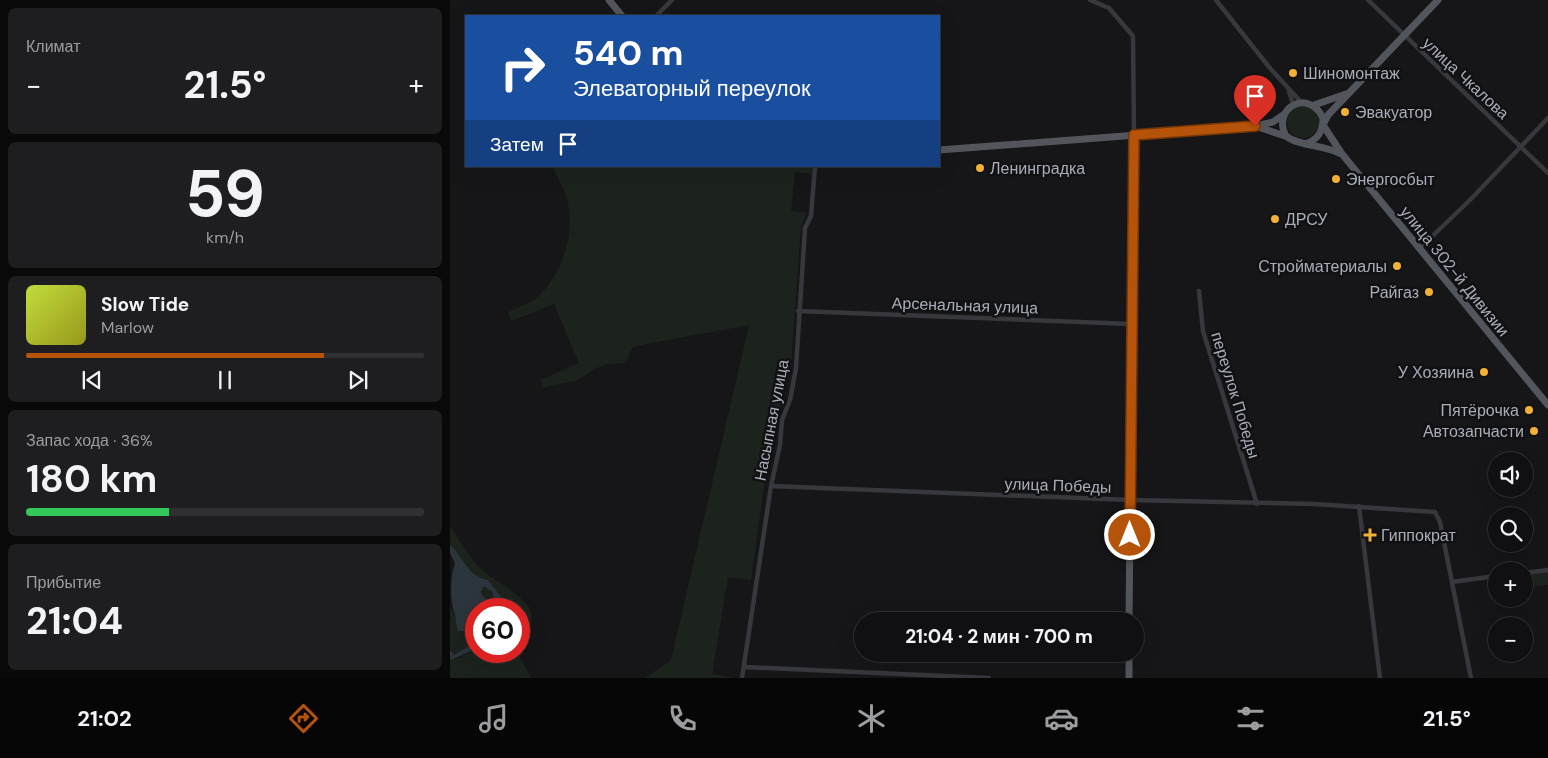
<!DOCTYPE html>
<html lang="ru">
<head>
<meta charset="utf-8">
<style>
  body { margin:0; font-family:"DM Sans",sans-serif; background:#1e1e20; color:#f1f3f6; height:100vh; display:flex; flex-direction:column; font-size:19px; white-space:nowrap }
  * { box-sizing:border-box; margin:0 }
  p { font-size:16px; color:#9c9d9f }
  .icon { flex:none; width:28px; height:28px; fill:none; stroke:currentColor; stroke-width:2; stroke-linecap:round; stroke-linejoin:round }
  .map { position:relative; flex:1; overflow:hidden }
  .side { display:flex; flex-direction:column; gap:8px; padding:8px; background:#09090a; width:450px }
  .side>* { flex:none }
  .banner { position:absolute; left:15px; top:15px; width:475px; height:152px; border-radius:0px; box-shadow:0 5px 20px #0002,0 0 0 1px #303032; background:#1a4fa0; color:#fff; overflow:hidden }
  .tools { position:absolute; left:1038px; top:452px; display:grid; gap:10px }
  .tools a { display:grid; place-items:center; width:45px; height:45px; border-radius:50%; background:#101012; box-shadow:0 5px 20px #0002,0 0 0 1px #303032; font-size:25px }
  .speed { position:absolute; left:15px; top:598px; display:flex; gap:10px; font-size:25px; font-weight:700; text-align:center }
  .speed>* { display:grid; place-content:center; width:65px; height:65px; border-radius:50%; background:#101012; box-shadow:0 5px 20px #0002,0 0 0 1px #303032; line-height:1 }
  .speed .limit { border:8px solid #d22; background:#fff; color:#111 }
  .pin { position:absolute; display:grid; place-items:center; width:42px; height:42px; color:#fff; margin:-51px -21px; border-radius:50% 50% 50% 0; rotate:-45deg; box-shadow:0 0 5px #0007 }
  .pin .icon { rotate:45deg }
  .me { position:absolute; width:55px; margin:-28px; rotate:0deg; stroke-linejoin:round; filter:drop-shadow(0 0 4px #0008) }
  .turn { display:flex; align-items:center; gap:18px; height:105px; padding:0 25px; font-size:22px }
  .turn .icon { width:65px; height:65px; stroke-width:2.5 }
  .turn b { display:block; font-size:35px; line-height:42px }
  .then { display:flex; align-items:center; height:48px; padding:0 25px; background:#0003; gap:10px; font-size:19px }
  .big { font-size:38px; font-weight:700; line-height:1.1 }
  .side .widget { flex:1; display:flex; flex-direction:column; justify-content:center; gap:8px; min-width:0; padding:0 18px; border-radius:8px; background:#1e1e20 }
  .side .dial { align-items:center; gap:0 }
  .dial b { font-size:65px; line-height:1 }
  .song { display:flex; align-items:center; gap:15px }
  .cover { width:60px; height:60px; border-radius:8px; background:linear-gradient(135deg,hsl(70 70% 55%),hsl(60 70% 35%)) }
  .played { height:5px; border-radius:2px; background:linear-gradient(90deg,#b45309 75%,#303032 75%) }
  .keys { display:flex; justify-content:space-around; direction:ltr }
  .heat { display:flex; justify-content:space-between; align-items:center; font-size:28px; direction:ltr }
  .charge { height:8px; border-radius:4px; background:linear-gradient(90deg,#34c759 36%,#303032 0) }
  .trip { position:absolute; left:404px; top:612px; width:290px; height:50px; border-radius:25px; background:#101012; box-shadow:0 5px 20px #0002,0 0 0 1px #303032; font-weight:700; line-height:50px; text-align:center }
  .tabs { display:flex; height:80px; justify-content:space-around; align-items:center; background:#060607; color:#9c9d9f }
  .tabs .icon { width:35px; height:35px }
  .tabs .current { color:#b45309 }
  .tabs b { font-size:22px; color:#f1f3f6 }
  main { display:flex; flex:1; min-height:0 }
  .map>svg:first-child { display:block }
  .green { fill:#1c231d }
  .water { fill:#2c353c }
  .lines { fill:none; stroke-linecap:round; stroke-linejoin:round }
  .minor { stroke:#37383d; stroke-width:4.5 }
  .primary { stroke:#53555c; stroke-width:7 }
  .route-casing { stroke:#753606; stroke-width:12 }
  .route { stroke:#b45309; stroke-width:9 }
  .poi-dot { fill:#f2b134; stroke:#111113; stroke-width:2 }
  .labels { text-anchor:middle; stroke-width:5; stroke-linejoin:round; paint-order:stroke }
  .poi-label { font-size:16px; fill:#a8adb8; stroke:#111113; text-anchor:start }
  .street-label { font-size:16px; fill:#a8adb8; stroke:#111113 }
</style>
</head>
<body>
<main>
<section class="side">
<div class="widget"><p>Климат</p>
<div class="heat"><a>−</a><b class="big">21.5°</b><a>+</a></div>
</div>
<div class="widget dial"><b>59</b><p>km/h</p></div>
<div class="widget">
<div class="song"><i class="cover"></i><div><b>Slow Tide</b><p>Marlow</p></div></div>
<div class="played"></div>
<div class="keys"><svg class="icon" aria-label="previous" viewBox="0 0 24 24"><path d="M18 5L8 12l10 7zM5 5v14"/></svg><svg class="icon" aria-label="pause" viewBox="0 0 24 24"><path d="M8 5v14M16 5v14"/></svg><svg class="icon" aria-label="next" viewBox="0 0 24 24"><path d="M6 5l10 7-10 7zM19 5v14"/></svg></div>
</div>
<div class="widget"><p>Запас хода · 36%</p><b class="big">180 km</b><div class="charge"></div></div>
<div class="widget"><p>Прибытие</p><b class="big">21:04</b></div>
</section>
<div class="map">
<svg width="1098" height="678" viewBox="0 0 1098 678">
  <rect width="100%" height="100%" fill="#161618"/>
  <!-- green -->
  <g class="green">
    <circle cx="853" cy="122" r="16"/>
    <path d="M105 166H361L362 174 345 172 341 211 357 213 351 226 341 366 317 464 301 580 278 577 262 674 285 678H195L221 660 299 325 191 345 183 347 177 360 173 363 158 364 146 368 128 380 91 388 93 385 91 380 129 363 104 304 61 321 58 312C68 307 81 303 89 296 114 271 127 229 116 195 112 186 107 176 103 167Z"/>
    <path d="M0 526C9 539 18 555 29 567 41 580 82 598 82 617 82 628 70 637 69 649V609L45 605 33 597 32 589 36 586 47 600 50 597 38 580C21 578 9 561 1 546 0 541 0 531 0 526Z"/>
    <polygon points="1098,571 1098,585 1074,587 1074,574"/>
    <polygon points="0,607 13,632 20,633 22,644 4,655 0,650"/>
    <polygon points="26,649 26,651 69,651 70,657 81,678 0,678 0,659 9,658"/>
  </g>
  <!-- water -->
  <path class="water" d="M0 545C14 558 18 577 38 580L51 597 50 599H44L42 592 34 586 31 592C38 608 50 600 60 609H26V649L3 659H0V650L4 655 22 644 23 640 18 631H9C5 625 7 619 4 612 0 597 0 578 5 563L0 553Z"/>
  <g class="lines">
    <!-- minor -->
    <g class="minor">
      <polyline points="640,0 659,8 683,36 684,135"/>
      <polyline points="766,0 819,67 851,102"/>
      <polyline points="918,0 1098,173"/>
      <polyline points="206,16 222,0"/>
      <polyline points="839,91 843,104"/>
      <polyline points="969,249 1021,199 1098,118"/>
      <polyline points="749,291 753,331 807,504"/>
      <polyline points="348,311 681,324"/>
      <polyline points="321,486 680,500 864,504 985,512 990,522 1021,678"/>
      <polyline points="909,506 930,678"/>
      <polyline points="1074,573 1098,570"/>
      <polyline points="1002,582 1046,576"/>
      <polyline points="294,667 539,678"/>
      <polyline points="292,678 321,486 330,445 332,420 340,400 346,368 355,228 361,216 365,166"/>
    </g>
    <!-- primary -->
    <g class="primary">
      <polyline points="159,0 172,16"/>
      <polyline points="988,0 878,115 873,125 892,154 1098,405"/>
      <polyline points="864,105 896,94"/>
      <polyline points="808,127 835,136"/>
      <path d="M855 144C868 140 873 132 873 118 858 87 821 109 836 136 848 146 873 145 889 153"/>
      <polyline points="489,150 805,126 823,122 833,115"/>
      <polyline points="679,621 684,135"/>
      <polyline points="679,678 679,654"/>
    </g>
  </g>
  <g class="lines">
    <!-- route casing -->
    <g class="route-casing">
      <polyline id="route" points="680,535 684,135 805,126"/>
    </g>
    <!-- route -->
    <use href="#route" class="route"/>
  </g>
  <!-- markers -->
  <g class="poi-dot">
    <circle cx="843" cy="73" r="5"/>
    <circle cx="895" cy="112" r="5"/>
    <circle cx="530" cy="168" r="5"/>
    <circle cx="886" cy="179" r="5"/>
    <circle cx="825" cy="219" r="5"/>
    <circle cx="947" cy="266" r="5"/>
    <circle cx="979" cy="292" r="5"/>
    <circle cx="1034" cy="372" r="5"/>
    <circle cx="1079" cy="410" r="5"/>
    <circle cx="1084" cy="431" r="5"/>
    <path d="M917.5 527.5h5v5h5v5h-5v5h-5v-5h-5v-5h5z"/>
  </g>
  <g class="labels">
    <!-- poi labels -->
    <g class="poi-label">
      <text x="853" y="79">Шиномонтаж</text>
      <text x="905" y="118">Эвакуатор</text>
      <text x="540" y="174">Ленинградка</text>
      <text x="896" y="185">Энергосбыт</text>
      <text x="835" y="225">ДРСУ</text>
      <text x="937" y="272" text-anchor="end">Стройматериалы</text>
      <text x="969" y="298" text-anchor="end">Райгаз</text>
      <text x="1024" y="378" text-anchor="end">У Хозяина</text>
      <text x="1069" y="416" text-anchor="end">Пятёрочка</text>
      <text x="1074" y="437" text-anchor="end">Автозапчасти</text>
      <text x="931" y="541">Гиппократ</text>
    </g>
    <!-- street labels -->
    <g class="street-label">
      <text transform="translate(1016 78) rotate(43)" y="6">улица Чкалова</text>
      <text transform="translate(1005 271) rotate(51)" y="6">улица 302-й Дивизии</text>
      <text transform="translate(515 305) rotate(2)" y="6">Арсенальная улица</text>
      <text transform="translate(786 395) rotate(73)" y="6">переулок Победы</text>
      <text transform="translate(321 420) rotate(-79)" y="6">Насыпная улица</text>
      <text transform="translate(608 485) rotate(2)" y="6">улица Победы</text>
    </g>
  </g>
</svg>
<div class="tools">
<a><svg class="icon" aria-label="sound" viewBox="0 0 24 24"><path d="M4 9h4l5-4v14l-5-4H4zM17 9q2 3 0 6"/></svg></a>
<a><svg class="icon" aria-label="search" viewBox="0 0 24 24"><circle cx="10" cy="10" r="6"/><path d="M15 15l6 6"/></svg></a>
<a>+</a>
<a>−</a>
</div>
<div class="speed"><div class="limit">60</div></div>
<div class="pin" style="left:805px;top:126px;background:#d93025"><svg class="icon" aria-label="arrive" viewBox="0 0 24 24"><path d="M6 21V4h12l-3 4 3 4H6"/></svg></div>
<svg class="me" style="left:680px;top:535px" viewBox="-20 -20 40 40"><circle r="17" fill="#b45309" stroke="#fff" stroke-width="3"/><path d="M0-11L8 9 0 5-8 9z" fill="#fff"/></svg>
<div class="trip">21:04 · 2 мин · 700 m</div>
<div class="banner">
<div class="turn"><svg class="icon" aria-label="right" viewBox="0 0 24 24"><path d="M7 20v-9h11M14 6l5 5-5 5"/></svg><div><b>540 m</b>Элеваторный переулок</div></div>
<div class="then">Затем<svg class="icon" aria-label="arrive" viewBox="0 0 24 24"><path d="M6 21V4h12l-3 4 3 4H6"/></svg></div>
</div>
</div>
</main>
<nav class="tabs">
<b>21:02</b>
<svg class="icon current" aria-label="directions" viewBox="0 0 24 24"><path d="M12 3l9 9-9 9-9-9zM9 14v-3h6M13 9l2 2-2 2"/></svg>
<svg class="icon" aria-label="music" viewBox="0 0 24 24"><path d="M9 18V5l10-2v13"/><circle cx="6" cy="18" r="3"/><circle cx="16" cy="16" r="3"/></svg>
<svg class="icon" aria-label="phone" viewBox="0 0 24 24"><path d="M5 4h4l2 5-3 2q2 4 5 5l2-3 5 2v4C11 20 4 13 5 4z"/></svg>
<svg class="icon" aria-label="climate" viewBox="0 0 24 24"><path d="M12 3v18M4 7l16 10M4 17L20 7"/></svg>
<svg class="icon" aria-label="car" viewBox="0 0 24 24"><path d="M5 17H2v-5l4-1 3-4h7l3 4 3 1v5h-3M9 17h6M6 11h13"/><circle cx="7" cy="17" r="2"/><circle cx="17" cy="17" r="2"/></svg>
<svg class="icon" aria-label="filters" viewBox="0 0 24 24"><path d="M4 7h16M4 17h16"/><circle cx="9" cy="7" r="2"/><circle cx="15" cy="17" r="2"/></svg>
<b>21.5°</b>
</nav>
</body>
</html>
